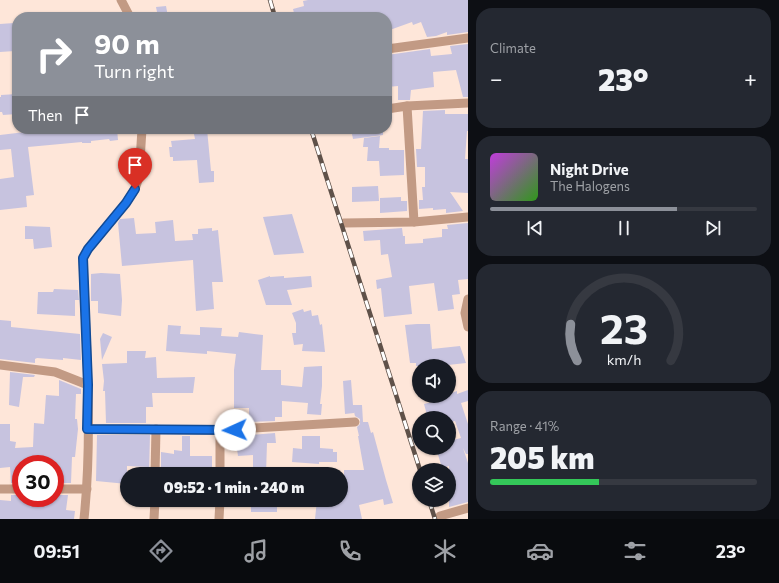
<!DOCTYPE html>
<html lang="en">
<head>
<meta charset="utf-8">
<style>
  body { margin:0; font-family:Commissioner,sans-serif; background:#242831; color:#f1f3f6; height:100vh; display:flex; flex-direction:column; font-size:15px; white-space:nowrap }
  * { box-sizing:border-box; margin:0 }
  p { font-size:13px; color:#9ea1a6 }
  .icon { flex:none; width:22px; height:22px; fill:none; stroke:currentColor; stroke-width:2; stroke-linecap:round; stroke-linejoin:round }
  .map { position:relative; flex:1; overflow:hidden }
  .sheet { display:flex; flex-direction:column; gap:8px; padding:8px; background:#0d0f14; width:311px }
  .sheet>* { flex:none }
  .banner { position:absolute; left:12px; top:12px; width:380px; height:122px; border-radius:16px; box-shadow:0 1px 3px #0004; background:#8c9099; color:#fff; overflow:hidden }
  .buttons { position:absolute; left:412px; top:359px; display:grid; gap:8px }
  .buttons a { display:grid; place-items:center; width:44px; height:44px; border-radius:50%; background:#171b24; box-shadow:0 1px 3px #0004; font-size:20px }
  .speed { position:absolute; left:12px; top:455px; display:flex; gap:8px; font-size:20px; font-weight:700; text-align:center }
  .speed>* { display:grid; place-content:center; width:52px; height:52px; border-radius:50%; background:#171b24; box-shadow:0 1px 3px #0004; line-height:1 }
  .speed .limit { border:6px solid #d22; background:#fff; color:#111 }
  .pin { position:absolute; display:grid; place-items:center; width:34px; height:34px; color:#fff; margin:-41px -17px; border-radius:50% 50% 50% 0; rotate:-45deg; box-shadow:0 0 4px #0007 }
  .pin .icon { rotate:45deg }
  .me { position:absolute; width:44px; margin:-22px; rotate:268deg; stroke-linejoin:round; filter:drop-shadow(0 0 3px #0008) }
  .turn { display:flex; align-items:center; gap:14px; height:84px; padding:0 16px; font-size:18px }
  .turn .icon { width:52px; height:52px; stroke-width:2.5 }
  .turn b { display:block; font-size:28px; line-height:34px }
  .then { display:flex; align-items:center; height:38px; padding:0 16px; background:#0003; gap:8px; font-size:15px }
  .big { font-size:30px; font-weight:800; line-height:1.1 }
  .sheet .card { flex:1; display:flex; flex-direction:column; justify-content:center; gap:6px; min-width:0; padding:0 14px; border-radius:16px; background:#242831 }
  .sheet .dial { align-items:center; gap:0 }
  .dial svg { height:104px; overflow:visible; fill:none; stroke:#363941; stroke-width:7; stroke-linecap:round; text-anchor:middle }
  .dial text { fill:#f1f3f6; stroke:none }
  .song { display:flex; align-items:center; gap:12px }
  .cover { width:48px; height:48px; border-radius:6px; background:linear-gradient(135deg,hsl(290 70% 55%),hsl(110 70% 35%)) }
  .played { height:4px; border-radius:2px; background:linear-gradient(90deg,#8c9099 70%,#363941 70%) }
  .keys { display:flex; justify-content:space-around; direction:ltr }
  .heat { display:flex; justify-content:space-between; align-items:center; font-size:22px; direction:ltr }
  .charge { height:6px; border-radius:3px; background:linear-gradient(90deg,#34c759 41%,#363941 0) }
  .trip { position:absolute; left:120px; top:467px; width:228px; height:40px; border-radius:20px; background:#171b24; box-shadow:0 1px 3px #0004; font-weight:800; line-height:40px; text-align:center }
  .dock { display:flex; height:64px; justify-content:space-around; align-items:center; background:#090b0e; color:#9ea1a6 }
  .dock .icon { width:28px; height:28px }
  .dock .on { color:#8c9099 }
  .dock b { font-size:18px; color:#f1f3f6 }
  main { display:flex; flex:1; min-height:0 }
  .map>svg:first-child { display:block }
  .building { fill:#c7c3df }
  .lines { fill:none; stroke-linecap:round; stroke-linejoin:round }
  .street { stroke:#c29a84; stroke-width:9 }
  .rail-casing { stroke:#5f5149; stroke-width:4.5 }
  .rail { stroke:#fff; stroke-width:3; stroke-dasharray:9; stroke-linecap:butt }
  .route-casing { stroke:#114b97; stroke-width:10 }
  .route { stroke:#1a73e8; stroke-width:7 }
</style>
</head>
<body>
<main>
<div class="map">
<svg width="468" height="519" viewBox="0 0 468 519">
  <rect width="100%" height="100%" fill="#fee6d9"/>
  <!-- building -->
  <g class="building">
    <polygon points="308,0 468,0 468,32 447,35 447,32 436,36 427,37 421,22 413,25 412,22 387,31 387,17 295,17 293,9 304,6 303,1"/>
    <polygon points="166,6 168,17 158,17 156,7"/>
    <polygon points="14,23 15,51 0,52 0,24"/>
    <polygon points="468,44 468,97 463,97 456,70 433,72 434,87 411,90 410,100 398,100 398,86 387,87 387,55 430,49 431,56 452,54 450,46"/>
    <polygon points="17,94 17,114 3,115 2,112 0,112 0,97 1,97 1,95"/>
    <polygon points="445,110 445,114 468,114 468,131 467,131 465,159 468,159 468,193 450,192 463,211 446,213 446,209 433,210 433,208 419,209 419,200 423,200 422,187 425,187 425,167 417,167 416,149 421,149 423,111"/>
    <polygon points="24,129 117,129 118,140 110,141 109,139 91,141 91,143 82,143 82,142 28,147 34,195 26,196 27,207 0,210 0,179 14,177 11,149 0,150 0,135 25,132"/>
    <polygon points="193,129 207,129 211,171 214,171 214,182 199,183 197,160 173,161 173,157 170,157 169,147 172,147 171,141 195,139"/>
    <polygon points="351,129 383,129 383,135 353,139"/>
    <polygon points="380,136 379,148 389,148 389,150 404,150 404,175 380,176 379,161 367,161 368,147 363,147 364,138"/>
    <polygon points="378,186 379,201 352,202 352,187"/>
    <polygon points="401,197 401,201 407,201 407,211 380,213 380,198"/>
    <polygon points="292,214 304,253 274,255 263,217"/>
    <polygon points="134,218 136,234 156,233 155,222 173,220 175,241 193,240 192,234 198,234 198,229 212,228 212,231 218,230 223,282 212,282 214,309 196,311 193,260 122,266 118,223 120,219"/>
    <polygon points="468,223 468,279 458,280 460,294 452,295 454,309 438,311 434,283 409,286 412,314 384,317 381,288 377,289 376,280 392,277 388,254 381,255 380,240 364,241 363,231 402,228 403,236 405,236 405,244 423,243 423,239 442,237 442,229 448,229 447,225"/>
    <polygon points="25,226 50,227 52,247 34,249 33,239 25,239"/>
    <polygon points="101,273 120,274 122,300 121,316 98,313 98,301 91,301 91,274"/>
    <polygon points="270,276 270,277 284,276 284,278 311,276 312,287 287,290 292,305 266,305 258,280"/>
    <polygon points="54,289 78,290 79,300 75,300 75,316 37,314 38,292 53,292"/>
    <polygon points="303,309 304,312 311,310 312,316 318,315 320,325 322,324 325,352 302,351 303,344 294,345 292,333 296,333 296,323 292,313"/>
    <polygon points="0,320 11,321 11,327 80,334 81,360 63,358 63,360 37,358 35,359 35,363 0,359"/>
    <polygon points="417,324 430,324 432,349 460,346 466,363 439,366 416,366 416,363 410,363 405,325"/>
    <polygon points="168,325 181,326 180,334 200,335 200,327 222,328 221,336 238,337 239,332 263,335 261,370 281,370 281,385 302,387 304,367 322,366 322,386 320,404 322,404 321,415 307,414 308,403 282,401 282,417 275,417 275,421 249,422 249,408 234,408 234,370 236,354 207,351 207,354 166,351"/>
    <polygon points="103,333 112,337 102,360 100,339"/>
    <polygon points="127,351 146,351 145,358 156,357 157,378 195,377 193,393 152,393 153,407 146,407 146,423 106,423 105,391 103,391 104,381 102,364 127,363"/>
    <polygon points="10,372 35,375 34,377 23,377 19,407 9,405"/>
    <polygon points="59,380 81,389 81,394 76,394 75,419 77,419 78,429 75,457 72,457 71,483 57,483 57,470 56,470 56,464 21,464 21,483 11,483 10,467 0,468 0,424 10,424 10,441 16,442 15,448 33,447 34,423 44,424 46,395 59,396"/>
    <polygon points="351,380 353,405 362,405 363,422 368,422 371,433 373,432 386,480 393,503 384,505 383,499 359,505 362,519 315,519 317,500 341,500 341,490 344,491 344,470 364,470 358,436 359,436 357,427 360,424 360,419 355,416 354,412 354,413 345,414 343,381"/>
    <polygon points="468,390 468,401 461,403 468,424 468,454 466,454 463,448 468,463 468,502 449,507 449,466 442,468 436,448 449,448 449,441 461,438 455,421 449,423 449,418 439,418 437,413 427,415 424,404 448,398 447,396 449,396 449,394 457,391 457,394"/>
    <polygon points="275,433 276,443 267,443 266,474 253,474 253,455 238,456 236,442 239,442 239,436"/>
    <polygon points="97,435 150,435 149,474 147,474 148,467 127,466 127,484 96,481"/>
    <polygon points="182,436 190,436 190,456 212,456 212,474 161,474 161,452 174,454 174,450 182,451"/>
    <polygon points="302,436 320,436 320,448 333,449 333,452 337,452 337,462 319,462 319,464 292,462 293,448 302,449"/>
    <polygon points="11,495 21,495 21,501 39,503 40,498 56,500 56,495 68,495 66,510 75,511 74,519 0,519 0,500 11,501"/>
    <rect x="251" y="500" width="26" height="12"/>
  </g>
  <g class="lines">
    <!-- street -->
    <g class="street">
      <polyline points="121,0 130,17"/>
      <polyline points="387,49 468,38"/>
      <polyline points="407,106 414,222"/>
      <polyline points="387,109 407,106 468,103"/>
      <polyline points="344,223 414,222 468,217"/>
      <polyline points="468,299 465,313 468,327"/>
      <polyline points="0,365 55,372 88,385"/>
      <polyline points="87,429 220,430 355,422"/>
      <polyline points="155,474 156,429"/>
      <polyline points="220,474 220,430"/>
      <polyline points="0,489 21,489"/>
      <polyline points="55,489 87,489"/>
      <polyline points="440,516 468,508"/>
      <path d="M84 519C93 433 86 345 83 258L88 249 126 203 135 189 139 177 142 129"/>
      <polyline points="154,519 155,500"/>
      <polyline points="219,519 220,500"/>
    </g>
    <!-- rail casing -->
    <g class="rail-casing">
      <g id="rail">
        <polyline points="270,0 275,17"/>
        <polyline points="311,129 420,470"/>
        <polyline points="429,500 435,519"/>
      </g>
    </g>
    <!-- rail -->
    <use href="#rail" class="rail"/>
  </g>
  <g class="lines">
    <!-- route casing -->
    <g class="route-casing">
      <polyline id="route" points="135,189 126,203 88,249 83,258 88,385 87,429 235,430"/>
    </g>
    <!-- route -->
    <use href="#route" class="route"/>
  </g>
</svg>
<div class="buttons">
<a><svg class="icon" aria-label="sound" viewBox="0 0 24 24"><path d="M4 9h4l5-4v14l-5-4H4zM17 9q2 3 0 6"/></svg></a>
<a><svg class="icon" aria-label="search" viewBox="0 0 24 24"><circle cx="10" cy="10" r="6"/><path d="M15 15l6 6"/></svg></a>
<a><svg class="icon" aria-label="layers" viewBox="0 0 24 24"><path d="M12 4l9 5-9 5-9-5zM3 14l9 5 9-5"/></svg></a>
</div>
<div class="speed"><div class="limit">30</div></div>
<div class="pin" style="left:135px;top:189px;background:#d93025"><svg class="icon" aria-label="arrive" viewBox="0 0 24 24"><path d="M6 21V4h12l-3 4 3 4H6"/></svg></div>
<svg class="me" style="left:235px;top:430px" viewBox="-20 -20 40 40"><circle r="19" fill="#fff"/><path d="M0-13L10 11 0 6-10 11z" fill="#1a73e8"/></svg>
<div class="trip">09:52 · 1 min · 240 m</div>
<div class="banner">
<div class="turn"><svg class="icon" aria-label="right" viewBox="0 0 24 24"><path d="M7 20v-9h11M14 6l5 5-5 5"/></svg><div><b>90 m</b>Turn right</div></div>
<div class="then">Then<svg class="icon" aria-label="arrive" viewBox="0 0 24 24"><path d="M6 21V4h12l-3 4 3 4H6"/></svg></div>
</div>
</div>
<section class="sheet">
<div class="card"><p>Climate</p>
<div class="heat"><a>−</a><b class="big">23°</b><a>+</a></div>
</div>
<div class="card">
<div class="song"><i class="cover"></i><div><b>Night Drive</b><p>The Halogens</p></div></div>
<div class="played"></div>
<div class="keys"><svg class="icon" aria-label="previous" viewBox="0 0 24 24"><path d="M18 5L8 12l10 7zM5 5v14"/></svg><svg class="icon" aria-label="pause" viewBox="0 0 24 24"><path d="M8 5v14M16 5v14"/></svg><svg class="icon" aria-label="next" viewBox="0 0 24 24"><path d="M6 5l10 7-10 7zM19 5v14"/></svg></div>
</div>
<div class="card dial"><svg viewBox="0 0 100 80">
<path d="M14 69A42 42 0 1 1 86 69"/>
<path d="M14 69A42 42 0 0 1 9 41" stroke="#8c9099"/>
<text x="50" y="56" font-size="32" font-weight="700">23</text>
<text x="50" y="72" font-size="11">km/h</text>
</svg></div>
<div class="card"><p>Range · 41%</p><b class="big">205 km</b><div class="charge"></div></div>
</section>
</main>
<nav class="dock">
<b>09:51</b>
<svg class="icon on" aria-label="directions" viewBox="0 0 24 24"><path d="M12 3l9 9-9 9-9-9zM9 14v-3h6M13 9l2 2-2 2"/></svg>
<svg class="icon" aria-label="music" viewBox="0 0 24 24"><path d="M9 18V5l10-2v13"/><circle cx="6" cy="18" r="3"/><circle cx="16" cy="16" r="3"/></svg>
<svg class="icon" aria-label="phone" viewBox="0 0 24 24"><path d="M5 4h4l2 5-3 2q2 4 5 5l2-3 5 2v4C11 20 4 13 5 4z"/></svg>
<svg class="icon" aria-label="climate" viewBox="0 0 24 24"><path d="M12 3v18M4 7l16 10M4 17L20 7"/></svg>
<svg class="icon" aria-label="car" viewBox="0 0 24 24"><path d="M5 17H2v-5l4-1 3-4h7l3 4 3 1v5h-3M9 17h6M6 11h13"/><circle cx="7" cy="17" r="2"/><circle cx="17" cy="17" r="2"/></svg>
<svg class="icon" aria-label="filters" viewBox="0 0 24 24"><path d="M4 7h16M4 17h16"/><circle cx="9" cy="7" r="2"/><circle cx="15" cy="17" r="2"/></svg>
<b>23°</b>
</nav>
</body>
</html>
